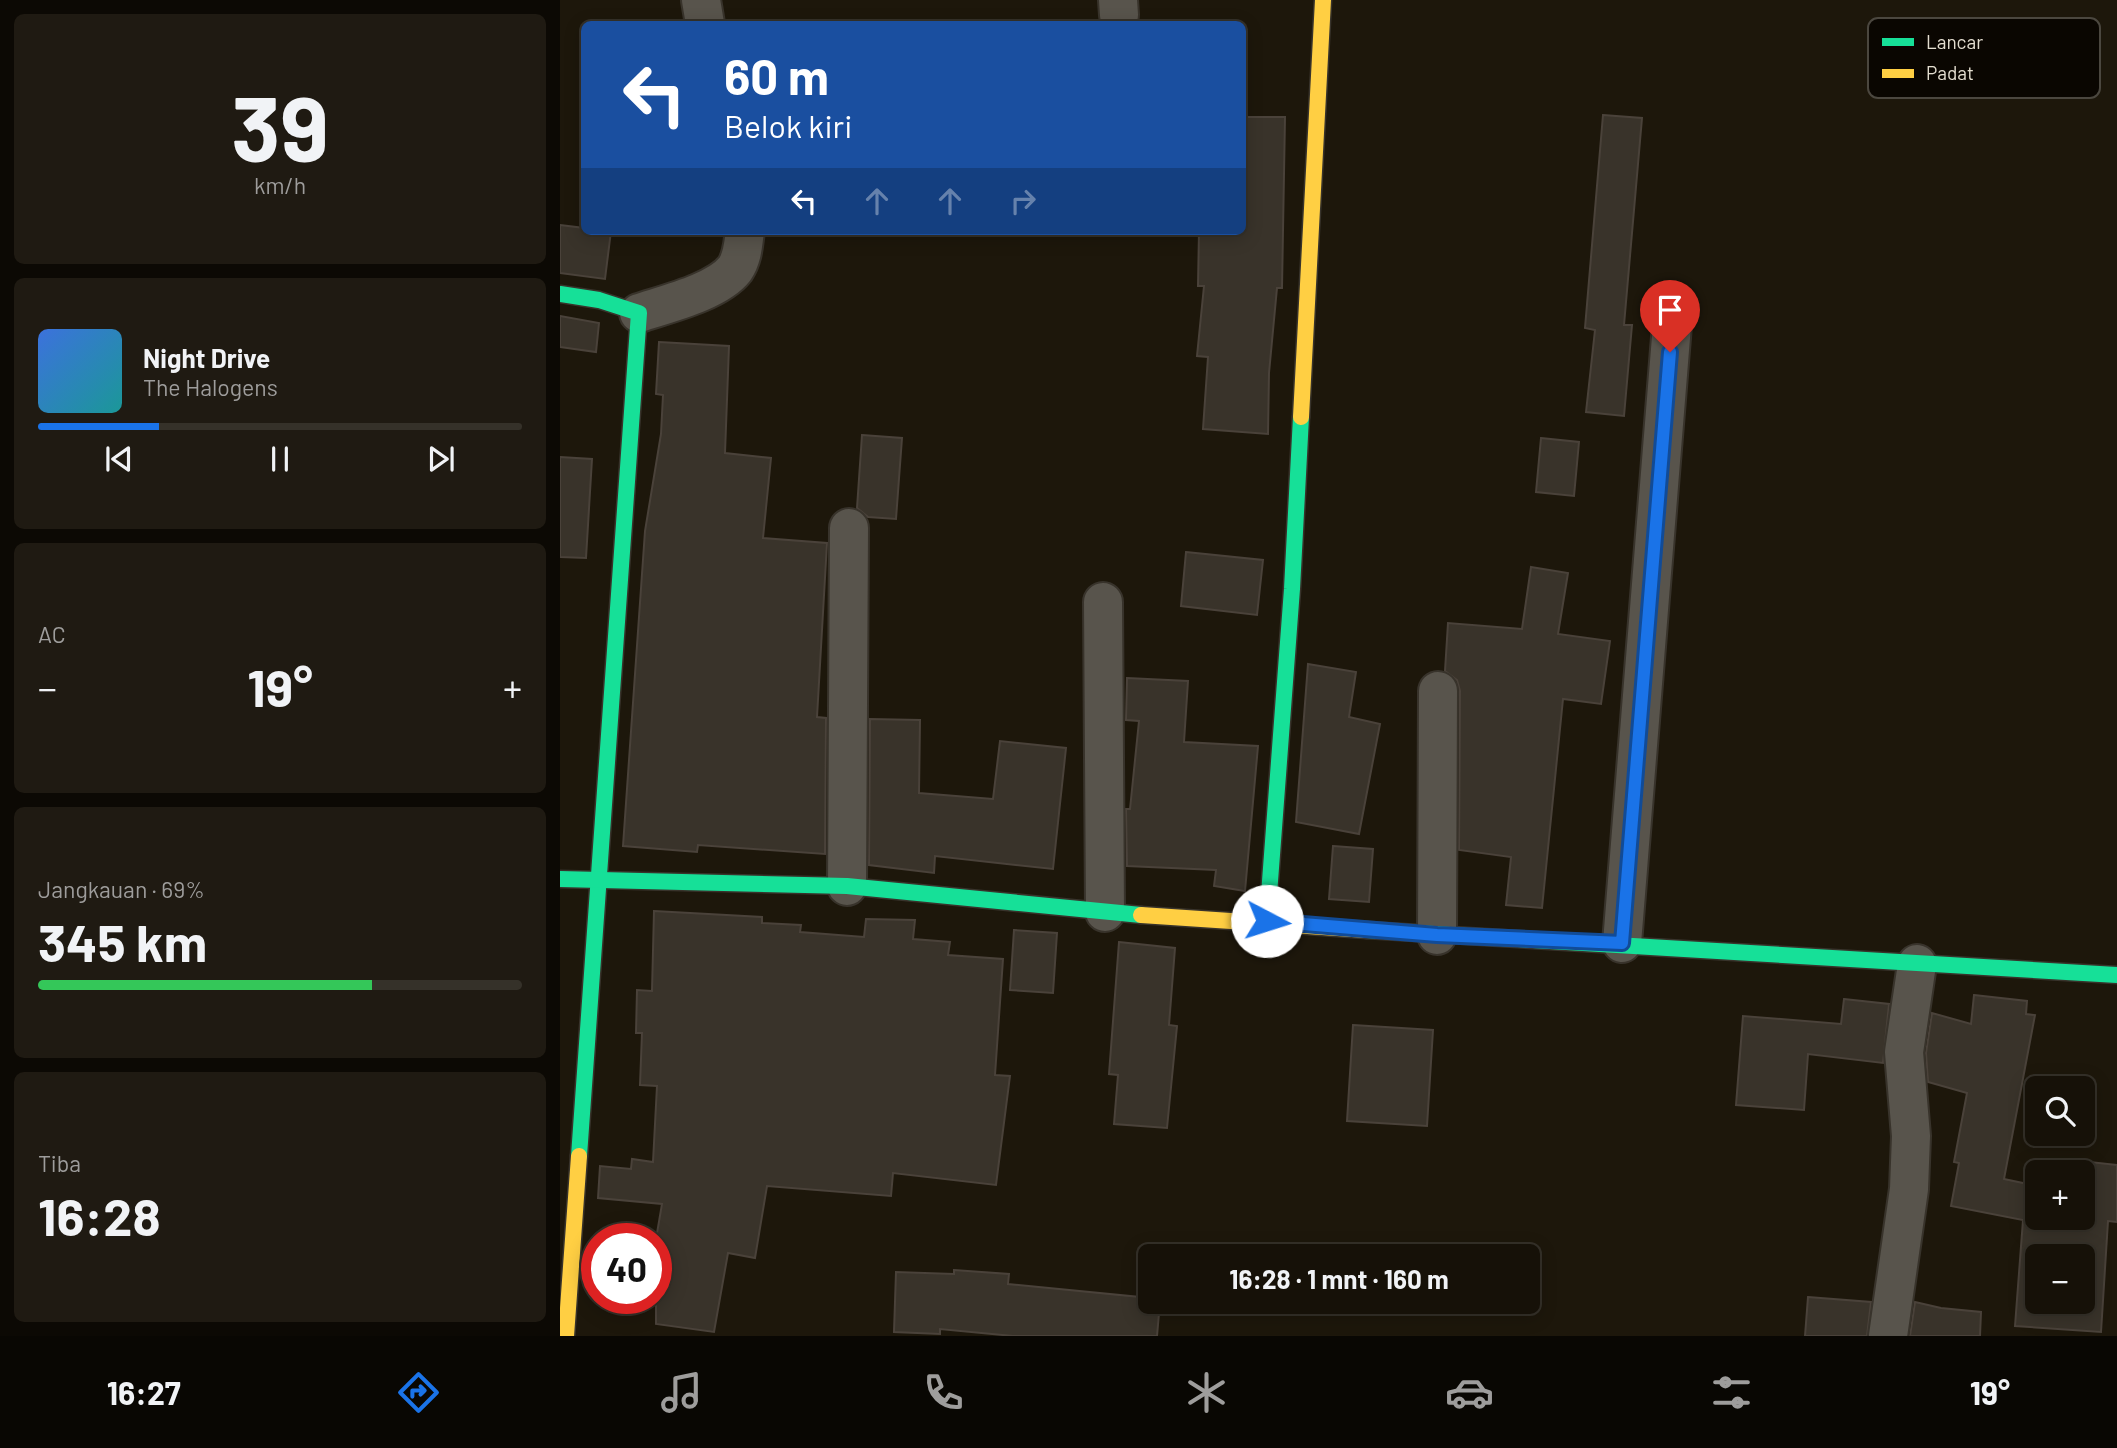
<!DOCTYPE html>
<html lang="id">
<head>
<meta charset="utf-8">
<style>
  body { margin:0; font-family:Barlow,sans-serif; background:#1f1a12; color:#f1f3f6; height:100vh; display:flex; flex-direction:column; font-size:26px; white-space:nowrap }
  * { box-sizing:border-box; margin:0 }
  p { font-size:23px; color:#9e9d9c }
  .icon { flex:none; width:38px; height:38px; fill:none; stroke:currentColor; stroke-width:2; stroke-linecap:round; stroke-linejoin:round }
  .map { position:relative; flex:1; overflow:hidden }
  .sheet { display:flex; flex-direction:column; gap:14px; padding:14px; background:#0c0904; width:560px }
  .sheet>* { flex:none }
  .guide { position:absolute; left:21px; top:21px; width:665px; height:214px; border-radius:10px; box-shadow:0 4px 18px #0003,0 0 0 2px #353129; background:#1a4fa0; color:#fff; overflow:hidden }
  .controls { position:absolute; left:1465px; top:1076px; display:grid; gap:14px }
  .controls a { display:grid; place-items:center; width:70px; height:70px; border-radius:10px; background:#161108; box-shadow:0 4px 18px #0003,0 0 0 2px #353129; font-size:35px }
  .speed { position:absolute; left:21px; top:1223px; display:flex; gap:14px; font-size:35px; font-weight:700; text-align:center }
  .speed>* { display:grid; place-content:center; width:91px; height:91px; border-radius:50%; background:#161108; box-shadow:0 4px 18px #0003,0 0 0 2px #353129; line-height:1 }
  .speed .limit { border:10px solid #d22; background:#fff; color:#111 }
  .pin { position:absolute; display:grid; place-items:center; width:60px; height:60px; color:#fff; margin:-72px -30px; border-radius:50% 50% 50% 0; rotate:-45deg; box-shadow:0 0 7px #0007 }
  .pin .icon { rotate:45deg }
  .me { position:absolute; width:77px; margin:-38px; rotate:95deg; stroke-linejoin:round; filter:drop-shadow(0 0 5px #0008) }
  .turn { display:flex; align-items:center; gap:24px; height:147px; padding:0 28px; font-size:32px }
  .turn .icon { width:91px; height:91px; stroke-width:2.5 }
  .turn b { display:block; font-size:49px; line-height:60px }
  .lanes { display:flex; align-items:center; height:66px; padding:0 28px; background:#0003; justify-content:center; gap:35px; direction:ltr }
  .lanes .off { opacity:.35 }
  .big { font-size:52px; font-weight:700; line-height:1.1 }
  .sheet .widget { flex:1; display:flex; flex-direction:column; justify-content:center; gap:10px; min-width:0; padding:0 24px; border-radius:10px; background:#1f1a12 }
  .sheet .dial { align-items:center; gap:0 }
  .dial b { font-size:91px; line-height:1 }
  .song { display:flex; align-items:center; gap:21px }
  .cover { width:84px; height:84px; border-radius:10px; background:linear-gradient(135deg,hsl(220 70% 55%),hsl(180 70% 35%)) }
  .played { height:7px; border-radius:4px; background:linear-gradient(90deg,#1a73e8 25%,#353129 25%) }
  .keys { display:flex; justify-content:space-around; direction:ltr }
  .heat { display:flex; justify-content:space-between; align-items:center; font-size:38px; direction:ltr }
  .charge { height:10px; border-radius:5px; background:linear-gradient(90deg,#34c759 69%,#353129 0) }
  .trip { position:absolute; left:578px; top:1244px; width:402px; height:70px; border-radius:10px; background:#161108; box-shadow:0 4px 18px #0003,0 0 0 2px #353129; font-weight:700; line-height:70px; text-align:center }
  .tab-bar { display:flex; height:112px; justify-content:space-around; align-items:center; background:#090703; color:#9e9d9c }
  .tab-bar .icon { width:49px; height:49px }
  .tab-bar .on { color:#1a73e8 }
  .tab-bar b { font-size:32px; color:#f1f3f6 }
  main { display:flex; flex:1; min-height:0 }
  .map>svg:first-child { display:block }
  .building { fill:#39332a; stroke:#4a423a; stroke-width:2; fill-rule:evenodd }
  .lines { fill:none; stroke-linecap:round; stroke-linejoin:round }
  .street-casing { stroke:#38332b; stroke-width:42 }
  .fast-casing { stroke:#38332b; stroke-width:19 }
  .slow-casing { stroke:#38332b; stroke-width:19 }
  .street { stroke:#58544c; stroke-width:38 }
  .fast { stroke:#16e098; stroke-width:16 }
  .slow { stroke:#ffcf43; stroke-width:16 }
  .route-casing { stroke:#114b97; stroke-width:18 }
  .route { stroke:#1a73e8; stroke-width:12 }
  .key { fill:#0a0601; stroke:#4b473f; stroke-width:2 }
  .key-label { font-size:19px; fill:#e4ded0 }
</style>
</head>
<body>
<main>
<section class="sheet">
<div class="widget dial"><b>39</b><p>km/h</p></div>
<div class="widget">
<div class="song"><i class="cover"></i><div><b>Night Drive</b><p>The Halogens</p></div></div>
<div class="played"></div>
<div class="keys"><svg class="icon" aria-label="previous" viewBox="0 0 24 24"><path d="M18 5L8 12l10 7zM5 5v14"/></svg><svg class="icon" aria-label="pause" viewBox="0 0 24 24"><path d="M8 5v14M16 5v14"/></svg><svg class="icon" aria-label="next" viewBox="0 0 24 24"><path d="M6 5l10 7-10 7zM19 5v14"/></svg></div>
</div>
<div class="widget"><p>AC</p>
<div class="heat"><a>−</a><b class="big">19°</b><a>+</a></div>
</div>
<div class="widget"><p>Jangkauan · 69%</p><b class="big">345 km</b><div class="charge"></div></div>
<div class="widget"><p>Tiba</p><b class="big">16:28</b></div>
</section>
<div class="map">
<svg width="1557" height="1336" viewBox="0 0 1557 1336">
  <rect width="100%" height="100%" fill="#1d170b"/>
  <!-- building -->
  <g class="building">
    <polygon points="1043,115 1082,118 1064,325 1072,325 1064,416 1026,412 1035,330 1025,328"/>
    <polygon points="682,117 725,117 722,288 717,288 709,373 708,434 643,429 648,357 637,356 644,286 638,286 639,231 682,231"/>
    <polygon points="0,225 24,228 24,231 51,231 45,279 0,273"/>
    <polygon points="0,316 39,323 36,352 0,347"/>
    <polygon points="99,342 169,346 165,453 211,458 203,538 267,543 257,717 266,718 265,854 138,845 137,852 63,846 85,531 101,434 103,395 96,394"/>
    <polygon points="302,435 342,438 336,519 308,517 297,508"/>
    <polygon points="981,438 1019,442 1014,496 976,492"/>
    <polygon points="0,457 32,459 26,558 0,557"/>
    <polygon points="626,552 703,560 697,615 621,606"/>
    <polygon points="971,567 1008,573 998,634 1050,641 1041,704 1003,699 982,908 946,905 951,857 899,850 900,691 897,680 885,671 888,623 962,629"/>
    <polygon points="748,664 796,672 789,717 820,724 799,834 736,822"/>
    <polygon points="567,678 628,681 624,742 698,746 685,891 654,886 656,870 567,866 566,809 570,809 579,721 566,720"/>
    <polygon points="310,719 360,720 359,793 433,799 440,741 506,748 493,869 375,856 374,873 309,865"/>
    <polygon points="773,846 813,849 809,902 769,899"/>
    <polygon points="94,911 202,917 202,923 241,925 240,932 304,937 306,919 355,920 353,939 390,942 388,955 443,959 435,1075 450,1076 436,1185 333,1173 331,1196 207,1186 195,1258 168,1253 154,1332 96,1324 96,1239 102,1204 38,1198 40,1166 71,1169 72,1159 93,1162 97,1086 80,1085 82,1033 76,1033 77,990 92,991"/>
    <polygon points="454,930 497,933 493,993 450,990"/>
    <polygon points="559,942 615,948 609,1025 617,1026 607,1128 554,1124 558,1075 549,1074"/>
    <path d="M1414 995 1467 1001 1466 1014 1475 1015 1444 1179 1477 1186V1218H1522V1172H1511L1512 1160 1557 1165V1222L1548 1221 1541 1332 1455 1326 1463 1220 1391 1206 1399 1163 1394 1162 1407 1093 1368 1082 1366 1053 1372 1013 1411 1024ZM1477 1256H1522V1302H1477Z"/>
    <polygon points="1284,999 1329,1004 1323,1063 1248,1054 1244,1110 1176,1105 1183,1016 1281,1024"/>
    <polygon points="793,1025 873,1030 867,1126 787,1121"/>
    <polygon points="394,1270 449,1274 448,1284 590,1298 590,1302 600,1302 597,1336 453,1336 380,1329 380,1334 334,1332 336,1272 394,1274"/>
    <polygon points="1248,1297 1311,1302 1307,1336 1245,1336"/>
    <polygon points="1355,1302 1381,1308 1421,1312 1420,1336 1350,1336"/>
  </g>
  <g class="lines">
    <!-- street casing -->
    <g class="street-casing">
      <g id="street">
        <polyline points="141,0 145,24"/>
        <polyline points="558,0 559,15"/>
        <path d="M79 313C106 304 157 292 175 269 183 257 183 244 185 231"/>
        <polyline points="543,602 545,912"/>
        <polyline points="287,886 289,528"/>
        <polyline points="877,935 878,691"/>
        <polyline points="1062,943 1112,325"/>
        <polyline points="1328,1336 1349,1189 1351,1136 1344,1052 1357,964"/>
      </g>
    </g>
    <!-- fast casing -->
    <g class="fast-casing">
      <g id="fast">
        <polyline points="0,294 39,300 79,313 19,1156"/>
        <polyline points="0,879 287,886 581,915"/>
        <polyline points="707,921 732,589 741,417"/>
        <polyline points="807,930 1557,975"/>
      </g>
    </g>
    <!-- slow casing -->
    <g class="slow-casing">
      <g id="slow">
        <polyline points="741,417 763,0"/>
        <polyline points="581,915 807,930"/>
        <polyline points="6,1336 19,1156"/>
      </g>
    </g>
    <!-- street -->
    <use href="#street" class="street"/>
    <!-- fast -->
    <use href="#fast" class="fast"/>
    <!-- slow -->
    <use href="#slow" class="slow"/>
  </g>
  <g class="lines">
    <!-- route casing -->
    <g class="route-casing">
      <polyline id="route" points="707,921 877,935 1062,943 1110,352"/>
    </g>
    <!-- route -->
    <use href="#route" class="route"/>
  </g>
  <!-- legend -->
  <rect x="1308" y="18" width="232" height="80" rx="10" class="key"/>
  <rect x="1322" y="38" width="32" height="8" fill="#16e098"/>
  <rect x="1322" y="69" width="32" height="9" fill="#ffcf43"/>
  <g class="key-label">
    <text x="1366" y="49">Lancar</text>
    <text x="1366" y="80">Padat</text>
  </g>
</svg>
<div class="controls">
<a><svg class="icon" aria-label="search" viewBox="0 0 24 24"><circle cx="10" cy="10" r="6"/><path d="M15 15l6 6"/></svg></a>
<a>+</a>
<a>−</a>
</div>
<div class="speed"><div class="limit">40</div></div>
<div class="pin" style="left:1110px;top:352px;background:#d93025"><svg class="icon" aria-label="arrive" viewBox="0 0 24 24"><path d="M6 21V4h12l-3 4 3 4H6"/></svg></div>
<svg class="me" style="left:707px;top:921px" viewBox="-20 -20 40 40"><circle r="19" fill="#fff"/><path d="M0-13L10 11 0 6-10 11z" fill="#1a73e8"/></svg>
<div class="trip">16:28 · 1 mnt · 160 m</div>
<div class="guide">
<div class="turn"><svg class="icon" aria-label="left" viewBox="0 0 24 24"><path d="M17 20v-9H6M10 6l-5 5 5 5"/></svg><div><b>60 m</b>Belok kiri</div></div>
<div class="lanes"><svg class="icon" aria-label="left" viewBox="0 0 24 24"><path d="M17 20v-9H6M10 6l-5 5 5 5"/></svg><svg class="icon off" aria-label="ahead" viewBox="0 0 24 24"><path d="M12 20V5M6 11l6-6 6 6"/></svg><svg class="icon off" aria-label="ahead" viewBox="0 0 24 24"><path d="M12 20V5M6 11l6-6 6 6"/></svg><svg class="icon off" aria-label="right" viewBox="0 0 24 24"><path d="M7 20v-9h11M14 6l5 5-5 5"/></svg></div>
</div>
</div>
</main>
<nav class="tab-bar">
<b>16:27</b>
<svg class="icon on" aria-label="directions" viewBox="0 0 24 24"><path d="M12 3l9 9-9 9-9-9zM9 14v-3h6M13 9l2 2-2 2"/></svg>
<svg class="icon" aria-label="music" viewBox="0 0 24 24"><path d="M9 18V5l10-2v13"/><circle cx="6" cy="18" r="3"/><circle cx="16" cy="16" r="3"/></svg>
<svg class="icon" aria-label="phone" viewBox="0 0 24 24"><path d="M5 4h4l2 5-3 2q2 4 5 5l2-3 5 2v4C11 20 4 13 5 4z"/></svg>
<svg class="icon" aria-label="climate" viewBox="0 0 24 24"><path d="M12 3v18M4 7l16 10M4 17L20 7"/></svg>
<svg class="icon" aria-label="car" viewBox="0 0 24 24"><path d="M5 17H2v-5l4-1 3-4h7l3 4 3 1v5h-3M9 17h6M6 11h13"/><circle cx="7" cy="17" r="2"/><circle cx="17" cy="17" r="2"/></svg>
<svg class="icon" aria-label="filters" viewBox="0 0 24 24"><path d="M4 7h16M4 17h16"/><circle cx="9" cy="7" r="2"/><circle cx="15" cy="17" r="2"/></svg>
<b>19°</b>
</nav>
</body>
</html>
